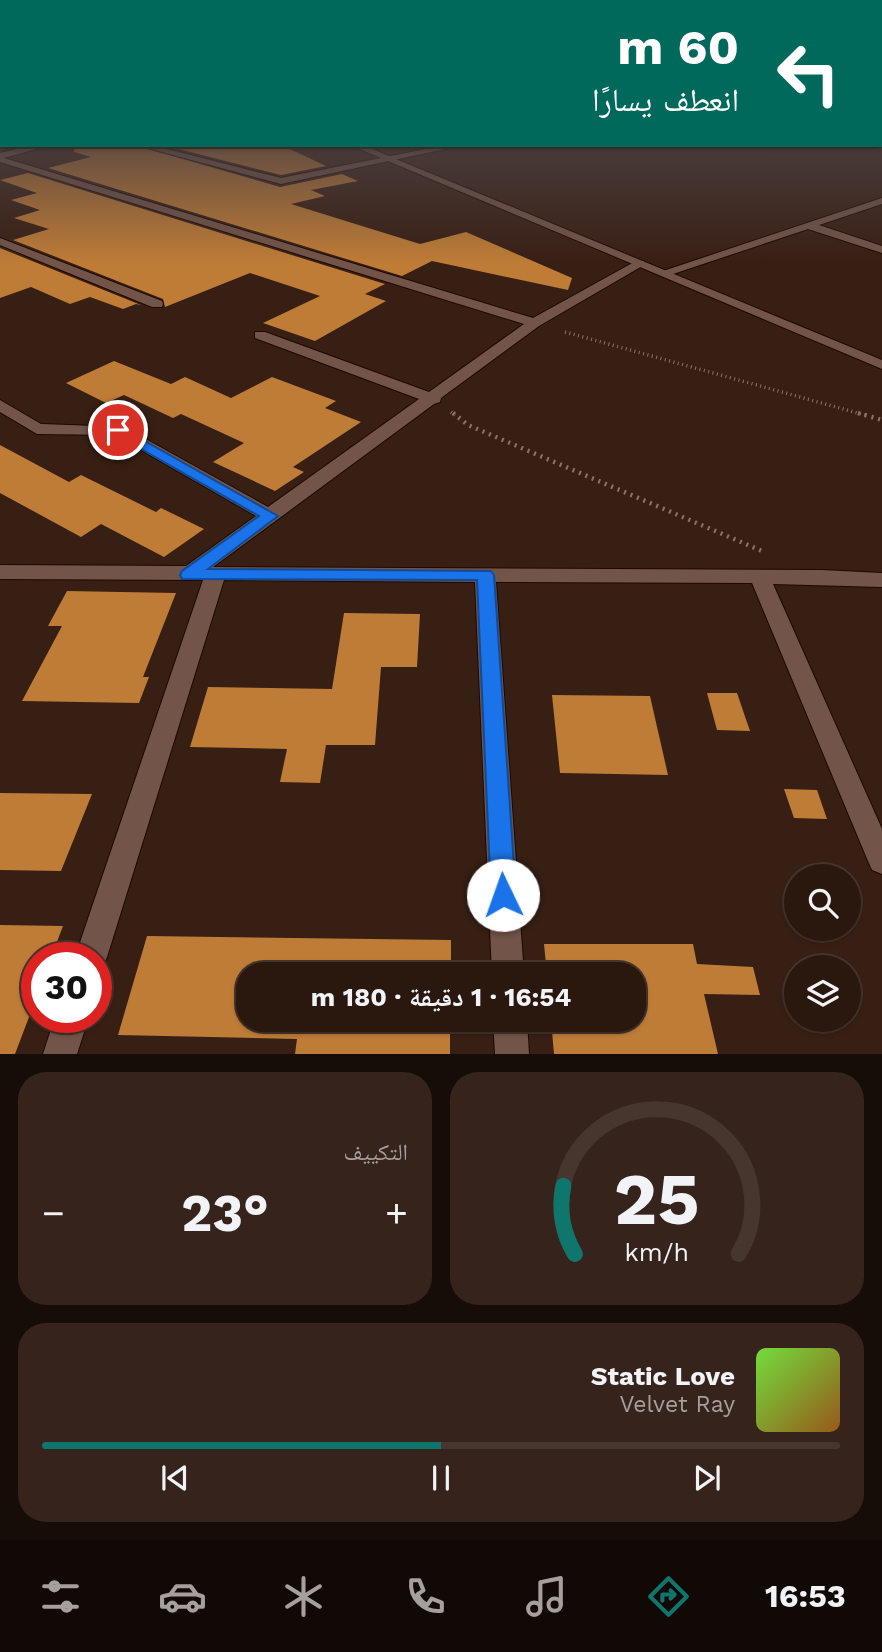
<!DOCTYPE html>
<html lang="ar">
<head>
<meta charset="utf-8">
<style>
  body { margin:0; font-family:"Work Sans","Noto Naskh Arabic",sans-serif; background:#36241c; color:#f1f3f6; direction:rtl; height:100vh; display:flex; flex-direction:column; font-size:26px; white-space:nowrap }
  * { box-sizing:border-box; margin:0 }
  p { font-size:23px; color:#a59f9e }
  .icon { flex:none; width:38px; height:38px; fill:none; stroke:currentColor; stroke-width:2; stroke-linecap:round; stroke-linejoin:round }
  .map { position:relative; height:1054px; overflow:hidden; direction:ltr }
  .panel { display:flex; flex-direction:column; gap:18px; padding:18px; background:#170d08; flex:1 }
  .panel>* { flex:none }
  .guide { position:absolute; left:0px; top:0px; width:882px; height:147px; box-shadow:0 2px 5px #0004,0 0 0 2px #46362e; direction:rtl; background:#00695c; color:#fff; overflow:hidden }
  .fabs { position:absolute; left:784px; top:864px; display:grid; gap:14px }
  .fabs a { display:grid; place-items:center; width:77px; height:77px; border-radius:50%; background:#2a170e; box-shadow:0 2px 5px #0004,0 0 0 2px #46362e; font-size:35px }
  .speed { position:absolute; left:21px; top:942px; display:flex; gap:14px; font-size:35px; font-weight:700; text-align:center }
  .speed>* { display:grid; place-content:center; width:91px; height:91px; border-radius:50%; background:#2a170e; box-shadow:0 2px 5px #0004,0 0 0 2px #46362e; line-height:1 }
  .speed .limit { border:10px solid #d22; background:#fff; color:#111 }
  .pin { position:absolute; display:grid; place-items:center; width:60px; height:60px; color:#fff; margin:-30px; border:4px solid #fff; border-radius:50%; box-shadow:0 2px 7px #0007 }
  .me { position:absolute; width:77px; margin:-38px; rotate:357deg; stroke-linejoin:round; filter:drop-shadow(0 0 5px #0008) }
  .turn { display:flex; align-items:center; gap:24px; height:147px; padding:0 28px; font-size:32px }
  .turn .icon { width:91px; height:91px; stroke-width:2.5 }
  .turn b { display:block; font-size:49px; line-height:60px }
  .big { font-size:52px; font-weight:700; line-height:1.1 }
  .panel .tile { flex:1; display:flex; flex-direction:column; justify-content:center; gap:10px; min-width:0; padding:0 24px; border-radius:28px; background:#36241c }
  .panel .dial { align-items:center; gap:0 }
  .dial svg { height:182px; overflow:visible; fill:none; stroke:#46362e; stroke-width:7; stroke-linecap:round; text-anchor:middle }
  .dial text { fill:#f1f3f6; stroke:none }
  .song { display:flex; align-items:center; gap:21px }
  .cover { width:84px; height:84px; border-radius:10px; background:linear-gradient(135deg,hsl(100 70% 55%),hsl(30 70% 35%)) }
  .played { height:7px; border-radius:4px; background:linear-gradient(90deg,#0f766e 50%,#46362e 50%) }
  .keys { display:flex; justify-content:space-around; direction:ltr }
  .heat { display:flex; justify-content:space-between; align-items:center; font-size:38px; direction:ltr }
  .panel .tiles { flex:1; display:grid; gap:18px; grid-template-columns:1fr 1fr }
  .tile:last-child { grid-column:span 2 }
  .trip { position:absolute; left:236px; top:962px; width:410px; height:70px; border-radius:28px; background:#2a170e; box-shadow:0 2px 5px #0004,0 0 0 2px #46362e; font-weight:700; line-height:70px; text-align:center; direction:rtl }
  .dock { display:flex; height:112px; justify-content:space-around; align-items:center; background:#110906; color:#a59f9e }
  .dock .icon { width:49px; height:49px }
  .dock .on { color:#0f766e }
  .dock b { font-size:32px; color:#f1f3f6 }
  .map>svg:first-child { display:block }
  .building { fill:#be7c36 }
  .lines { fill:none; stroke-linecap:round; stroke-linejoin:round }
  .minor-casing { stroke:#1e0801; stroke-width:2 }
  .tertiary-casing { stroke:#1e0801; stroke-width:2 }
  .path-far1 { stroke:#89746a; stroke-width:3.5; stroke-dasharray:1 3.5; stroke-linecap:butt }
  .path { stroke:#89746a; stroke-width:4.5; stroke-dasharray:2 5; stroke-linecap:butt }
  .minor { fill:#725548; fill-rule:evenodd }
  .tertiary { fill:#725548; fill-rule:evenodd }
  .route { fill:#1a73e8; stroke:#114b97; stroke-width:2 }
</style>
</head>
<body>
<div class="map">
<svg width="882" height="1054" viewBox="0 0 882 1054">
  <rect width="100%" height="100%" fill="#381f13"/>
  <!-- building -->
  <g class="building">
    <polygon points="75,145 134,145 280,187 342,174 358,181 311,190 325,196 291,204 420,244 466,232 572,278 568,290 432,261 402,276 48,168 91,157 74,152"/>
    <polygon points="163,145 281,145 326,166 281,175"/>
    <polygon points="28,173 385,284 365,294 386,301 315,341 263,323 320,296 250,273 165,307 163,299 13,240 49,229 14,218 40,210 11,200 37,193 0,180"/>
    <polygon points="0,248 141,305 136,304 123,309 90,297 70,304 31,287 0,298"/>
    <polygon points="114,361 171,384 185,377 231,398 272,377 336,401 325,408 361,422 293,467 304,472 275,491 213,462 244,443 181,414 173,418 124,395 106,403 66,383"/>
    <polygon points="0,445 69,482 81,475 156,512 161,508 204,529 164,557 101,524 81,537 0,493"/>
    <polygon points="67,591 176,593 143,677 149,677 139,703 22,701 62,626 48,626"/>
    <polygon points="344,613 420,614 417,667 381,667 375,745 326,745 320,783 280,782 287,749 190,747 208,687 332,689"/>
    <polygon points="707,693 737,693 750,731 717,730"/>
    <polygon points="552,695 650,696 668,775 560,773"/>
    <polygon points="784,789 817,790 827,819 794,818"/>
    <polygon points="0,793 92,794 61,871 0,870"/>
    <polygon points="0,925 63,926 52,955 37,954 37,996 15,1054 0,1054"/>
    <polygon points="147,936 451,940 451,975 248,975 248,1020 450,1020 450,1054 295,1054 297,1039 118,1035"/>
    <polygon points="544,944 693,944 697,964 753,967 760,995 704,994 718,1054 554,1054 551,1020 634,1020 634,975 547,975"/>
  </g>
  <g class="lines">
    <!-- minor casing -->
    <g class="minor-casing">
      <g id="minor">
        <polygon points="34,145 50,145 4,158 533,318 636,261 644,261 644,265 539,326 441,398 440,402 434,404 213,567 822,570 882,573 882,587 773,584 882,829 882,874 872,870 868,861 752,583 496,582 524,975 492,975 475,582 224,580 107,957 102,968 96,971 96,957 75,957 203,580 0,579 0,565 186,566 256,516 115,435 37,434 0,412 0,400 41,424 124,427 268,507 419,399 255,338 255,332 265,332 429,392 524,324 0,162 0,153"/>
        <polygon points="136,145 151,145 281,178 446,145 464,145 281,184"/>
        <polygon points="882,198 882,204 819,225 882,246 882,253 808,229 667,276 657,273"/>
        <polygon points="0,238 162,301 163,304 162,307 152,307 0,245"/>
        <polygon points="55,1017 89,1017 77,1054 43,1054"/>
        <polygon points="493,1020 527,1020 529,1054 495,1054"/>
      </g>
    </g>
    <!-- tertiary casing -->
    <g class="tertiary-casing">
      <polygon id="tertiary" points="350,145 362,145 882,360 882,369"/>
    </g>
    <!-- path-far1 -->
    <g class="path-far1">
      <polyline points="565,332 865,415"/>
      <polyline points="451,412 455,415"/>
    </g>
    <!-- path -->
    <g class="path">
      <polyline points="453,413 468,425 762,551"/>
      <polyline points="858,413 882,420"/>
    </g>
    <!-- minor -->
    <use href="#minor" class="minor"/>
    <!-- tertiary -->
    <use href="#tertiary" class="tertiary"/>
  </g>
  <!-- sky -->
  <linearGradient id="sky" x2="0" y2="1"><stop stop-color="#1f110a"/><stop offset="0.44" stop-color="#4d4244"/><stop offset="1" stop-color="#4d4244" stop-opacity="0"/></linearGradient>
  <rect width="882" height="263" fill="url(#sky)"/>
  <!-- route -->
  <polygon class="route" points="118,426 278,516 208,569 491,571 494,575 516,895 512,903 503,907 495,903 491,895 477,580 182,579 180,575 182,571 259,516 113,433 113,427"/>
</svg>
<div class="fabs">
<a><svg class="icon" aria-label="search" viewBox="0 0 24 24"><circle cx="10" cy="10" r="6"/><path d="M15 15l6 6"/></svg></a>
<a><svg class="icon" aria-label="layers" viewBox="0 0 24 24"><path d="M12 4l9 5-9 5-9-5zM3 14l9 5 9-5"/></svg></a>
</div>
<div class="speed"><div class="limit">30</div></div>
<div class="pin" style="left:118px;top:430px;background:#d93025"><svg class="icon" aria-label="arrive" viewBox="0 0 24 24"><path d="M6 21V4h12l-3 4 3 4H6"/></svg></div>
<svg class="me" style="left:503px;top:895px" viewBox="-20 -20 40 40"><circle r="19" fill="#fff"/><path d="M0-13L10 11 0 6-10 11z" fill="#1a73e8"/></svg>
<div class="trip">16:54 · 1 دقيقة · 180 m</div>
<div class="guide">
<div class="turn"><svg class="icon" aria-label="left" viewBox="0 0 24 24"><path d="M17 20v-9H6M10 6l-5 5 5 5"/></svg><div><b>60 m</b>انعطف يسارًا</div></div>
</div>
</div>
<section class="panel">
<div class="tiles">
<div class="tile dial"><svg viewBox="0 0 100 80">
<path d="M14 69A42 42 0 1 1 86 69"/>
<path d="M14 69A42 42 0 0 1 9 39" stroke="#0f766e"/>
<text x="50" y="56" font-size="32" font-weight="700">25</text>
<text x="50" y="72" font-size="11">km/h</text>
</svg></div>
<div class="tile"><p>التكييف</p>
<div class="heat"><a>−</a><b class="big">23°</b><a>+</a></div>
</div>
<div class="tile">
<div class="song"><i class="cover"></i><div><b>Static Love</b><p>Velvet Ray</p></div></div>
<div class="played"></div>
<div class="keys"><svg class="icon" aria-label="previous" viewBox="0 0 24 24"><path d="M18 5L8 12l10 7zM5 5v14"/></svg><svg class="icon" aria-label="pause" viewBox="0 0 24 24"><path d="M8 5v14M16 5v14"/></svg><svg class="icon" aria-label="next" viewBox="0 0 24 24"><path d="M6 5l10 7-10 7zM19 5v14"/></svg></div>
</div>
</div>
</section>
<nav class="dock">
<b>16:53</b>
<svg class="icon on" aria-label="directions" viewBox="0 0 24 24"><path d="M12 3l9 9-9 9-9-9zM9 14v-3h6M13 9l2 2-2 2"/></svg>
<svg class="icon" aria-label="music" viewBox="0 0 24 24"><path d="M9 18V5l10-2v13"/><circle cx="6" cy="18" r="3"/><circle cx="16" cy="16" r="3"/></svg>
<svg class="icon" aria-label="phone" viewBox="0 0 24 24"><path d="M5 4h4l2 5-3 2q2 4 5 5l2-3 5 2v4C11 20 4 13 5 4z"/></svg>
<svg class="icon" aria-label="climate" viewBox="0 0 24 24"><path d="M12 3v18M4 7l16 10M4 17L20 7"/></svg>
<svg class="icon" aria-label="car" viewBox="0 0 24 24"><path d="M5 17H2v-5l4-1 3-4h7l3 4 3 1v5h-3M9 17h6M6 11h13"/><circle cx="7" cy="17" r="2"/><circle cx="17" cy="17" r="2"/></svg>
<svg class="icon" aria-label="filters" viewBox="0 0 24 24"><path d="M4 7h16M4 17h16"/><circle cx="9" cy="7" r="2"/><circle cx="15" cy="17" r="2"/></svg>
</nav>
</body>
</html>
